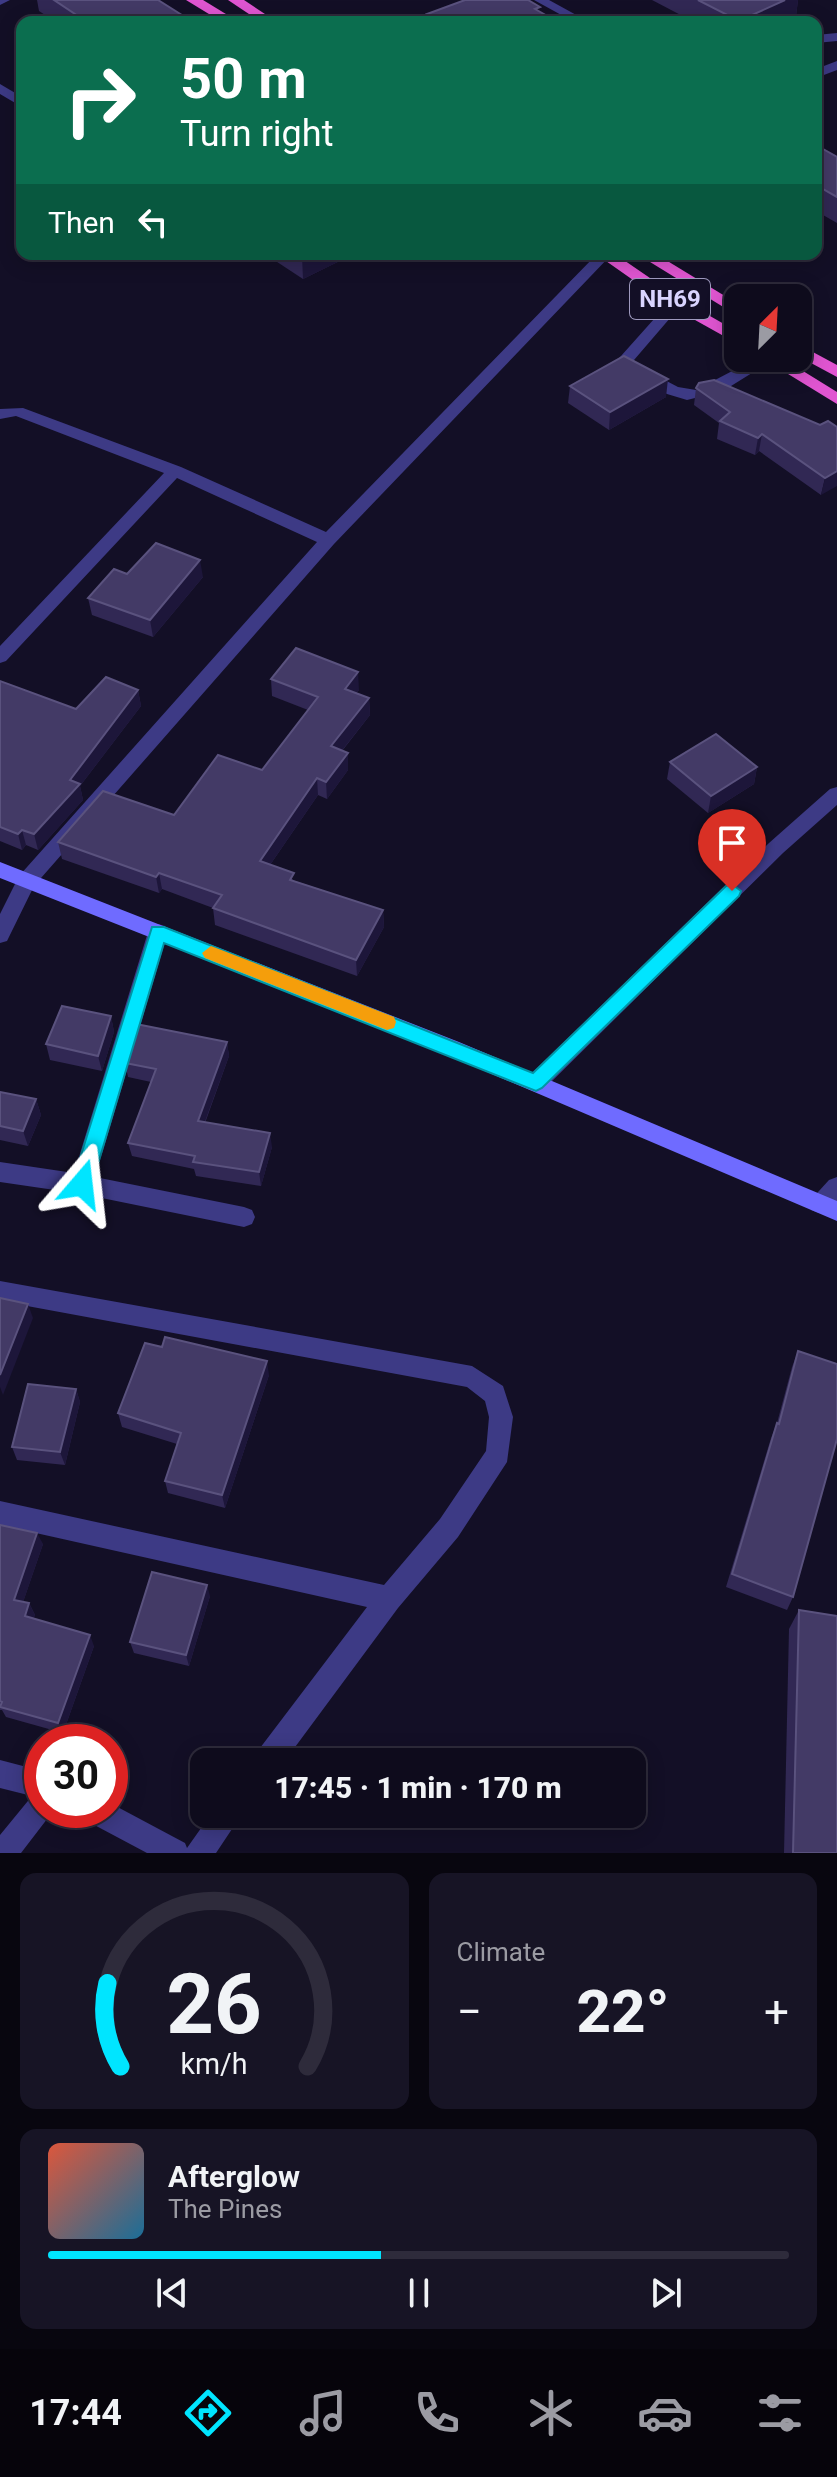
<!DOCTYPE html>
<html lang="en">
<head>
<meta charset="utf-8">
<style>
  body { margin:0; font-family:Roboto,sans-serif; background:#171425; color:#f1f3f6; height:100vh; display:flex; flex-direction:column; font-size:30px; white-space:nowrap }
  * { box-sizing:border-box; margin:0 }
  p { font-size:26px; color:#9b9ba3 }
  .icon { flex:none; width:44px; height:44px; fill:none; stroke:currentColor; stroke-width:2; stroke-linecap:round; stroke-linejoin:round }
  .map { position:relative; height:1853px; overflow:hidden }
  .side { display:flex; flex-direction:column; gap:20px; padding:20px; background:#08060f; flex:1 }
  .side>* { flex:none }
  .top-card { position:absolute; left:16px; top:16px; width:806px; height:244px; border-radius:16px; box-shadow:0 4px 20px #0003,0 0 0 2px #2e2b3b; background:#0b6e4f; color:#fff; overflow:hidden }
  .needle { width:52px; rotate:24deg }
  .tools { position:absolute; left:724px; top:284px; display:grid; gap:16px }
  .tools a { display:grid; place-items:center; width:88px; height:88px; border-radius:16px; background:#0e0b1c; box-shadow:0 4px 20px #0003,0 0 0 2px #2e2b3b; font-size:40px }
  .speed { position:absolute; left:24px; top:1724px; display:flex; gap:16px; font-size:40px; font-weight:700; text-align:center }
  .speed>* { display:grid; place-content:center; width:104px; height:104px; border-radius:50%; background:#0e0b1c; box-shadow:0 4px 20px #0003,0 0 0 2px #2e2b3b; line-height:1 }
  .speed .limit { border:12px solid #d22; background:#fff; color:#111 }
  .pin { position:absolute; display:grid; place-items:center; width:68px; height:68px; color:#fff; margin:-82px -34px; border-radius:50% 50% 50% 0; rotate:-45deg; box-shadow:0 0 8px #0007 }
  .pin .icon { rotate:45deg }
  .me { position:absolute; width:88px; margin:-44px; rotate:17deg; stroke-linejoin:round; filter:drop-shadow(0 0 6px #0008) }
  .turn { display:flex; align-items:center; gap:28px; height:168px; padding:0 32px; font-size:36px }
  .turn .icon { width:104px; height:104px; stroke-width:2.5 }
  .turn b { display:block; font-size:56px; line-height:68px }
  .then { display:flex; align-items:center; height:76px; padding:0 32px; background:#0003; gap:16px; font-size:30px }
  .big { font-size:60px; font-weight:800; line-height:1.1 }
  .side .widget { flex:1; display:flex; flex-direction:column; justify-content:center; gap:12px; min-width:0; padding:0 28px; border-radius:16px; background:#171425 }
  .side .dial { align-items:center; gap:0 }
  .dial svg { height:208px; overflow:visible; fill:none; stroke:#2e2b3b; stroke-width:7; stroke-linecap:round; text-anchor:middle }
  .dial text { fill:#f1f3f6; stroke:none }
  .song { display:flex; align-items:center; gap:24px }
  .cover { width:96px; height:96px; border-radius:12px; background:linear-gradient(135deg,hsl(10 70% 55%),hsl(200 70% 35%)) }
  .played { height:8px; border-radius:4px; background:linear-gradient(90deg,#00e5ff 45%,#2e2b3b 45%) }
  .keys { display:flex; justify-content:space-around; direction:ltr }
  .heat { display:flex; justify-content:space-between; align-items:center; font-size:44px; direction:ltr }
  .side .tiles { flex:1; display:grid; gap:20px; grid-template-columns:1fr 1fr }
  .widget:last-child { grid-column:span 2 }
  .trip { position:absolute; left:190px; top:1748px; width:456px; height:80px; border-radius:16px; background:#0e0b1c; box-shadow:0 4px 20px #0003,0 0 0 2px #2e2b3b; font-weight:800; line-height:80px; text-align:center }
  .dock { display:flex; height:128px; justify-content:space-around; align-items:center; background:#06040b; color:#9b9ba3 }
  .dock .icon { width:56px; height:56px }
  .dock .current { color:#00e5ff }
  .dock b { font-size:36px; color:#f1f3f6 }
  .map>svg:first-child { display:block }
  .lines { fill:none; stroke-linecap:round; stroke-linejoin:round }
  .service { fill:#3d3a85; fill-rule:evenodd }
  .minor { fill:#3d3a85; fill-rule:evenodd }
  .secondary { fill:#6f6bff; fill-rule:evenodd }
  .trunk { fill:#e055d1; fill-rule:evenodd }
  .wall { fill:#312854 }
  .shaded-wall { fill:#1d163a }
  .building { fill:#433a66; stroke:#5a527e; stroke-width:2 }
  .route { fill:#00e5ff; stroke:#0095a6; stroke-width:2 }
  .slow { fill:#f59e0b }
  .labels { text-anchor:middle; stroke-width:8; stroke-linejoin:round; paint-order:stroke }
  .shield { fill:#130f26; stroke:#9e99be; stroke-width:2 }
  .shield-label { font-size:24px; font-weight:bold; fill:#d9d4ff }
</style>
</head>
<body>
<div class="map">
<svg width="837" height="1853" viewBox="0 0 837 1853">
  <rect width="100%" height="100%" fill="#130f26"/>
  <g class="lines">
    <!-- service -->
    <g class="service">
      <polygon points="534,0 549,0 589,22 574,22"/>
      <polygon points="837,33 837,41 816,43 816,35"/>
      <polygon points="837,61 837,70 816,78 816,69"/>
      <polygon points="0,84 22,97 22,107 0,94"/>
      <polygon points="676,299 683,303 634,360 636,365 678,387 696,390 757,358 776,358 723,391 687,400 667,394 624,371 618,359 621,356 671,300"/>
      <polygon points="837,787 837,805 783,853 544,1089 536,1092 528,1089 525,1083 528,1077 769,843 830,789"/>
      <polygon points="837,1177 837,1201 819,1213 811,1210 808,1203 829,1180"/>
    </g>
    <!-- minor -->
    <g class="minor">
      <polygon points="0,0 10,0 0,5"/>
      <polygon points="597,254 612,254 334,544 34,886 7,941 0,943 0,914 19,876 317,542 177,478 6,661 0,663 0,646 164,473 16,416 0,419 0,409 23,408 181,467 326,532"/>
      <polygon points="158,924 165,926 168,932 95,1177 244,1207 252,1210 255,1217 252,1224 244,1227 82,1194 0,1182 0,1162 74,1173 148,932 151,926"/>
      <polygon points="0,1281 472,1366 503,1386 513,1417 507,1462 458,1537 398,1608 284,1762 253,1762 257,1752 367,1607 0,1525 0,1501 384,1585 440,1519 486,1451 489,1417 485,1401 467,1387 0,1301"/>
      <polygon points="0,1760 42,1771 42,1810 54,1810 21,1853 0,1853 0,1835 32,1796 0,1788"/>
      <polygon points="110,1803 185,1843 187,1848 211,1814 242,1814 216,1853 147,1853 85,1820 81,1810 110,1810"/>
    </g>
    <!-- secondary -->
    <polygon class="secondary" points="0,862 459,1042 837,1201 837,1221 445,1054 0,878"/>
    <!-- trunk -->
    <g class="trunk">
      <polygon points="186,0 203,0 239,22 222,22"/>
      <polygon points="228,0 244,0 277,22 261,22"/>
      <polygon points="596,254 615,254 682,300 738,332 738,344 670,306"/>
      <polygon points="637,254 656,254 738,304 738,316"/>
      <polygon points="798,344 837,365 837,377 798,356"/>
      <polygon points="762,358 782,358 837,392 837,404"/>
    </g>
  </g>
  <!-- wall -->
  <g class="wall">
    <polygon points="37,0 158,0 186,22 56,22 39,11"/>
    <polygon points="652,0 798,0 796,16 782,22 694,22"/>
    <polygon points="427,14 558,22 427,22"/>
    <polygon points="816,145 837,157 837,223 816,211"/>
    <polygon points="265,254 354,254 303,279"/>
    <polygon points="570,386 666,397 609,430 568,403"/>
    <polygon points="696,388 820,425 837,427 821,495 759,451 755,455 717,439 719,423 694,405"/>
    <polygon points="127,574 203,577 153,637 92,615 88,598"/>
    <polygon points="271,679 359,690 356,693 369,698 370,715 342,751 348,770 327,799 318,795 270,865 295,881 383,910 384,927 357,976 215,925 213,908 162,889 159,893 62,859 58,842 174,815 262,770 308,710 272,696"/>
    <polygon points="0,681 76,709 138,690 141,706 80,786 83,800 38,850 26,845 22,850 0,841"/>
    <polygon points="670,762 757,767 754,784 708,813 667,779"/>
    <polygon points="111,1016 114,1032 102,1071 50,1060 46,1044"/>
    <polygon points="227,1042 229,1056 205,1123 272,1147 261,1186 196,1176 194,1169 132,1156 128,1143 151,1082 128,1077 125,1063"/>
    <polygon points="0,1092 36,1099 41,1115 28,1146 0,1140"/>
    <polygon points="798,1351 793,1597 787,1610 726,1587 771,1438 777,1423 792,1367"/>
    <polygon points="269,1375 225,1508 168,1493 165,1481 177,1444 122,1427 118,1413"/>
    <polygon points="76,1389 80,1402 65,1465 17,1460 12,1447"/>
    <polygon points="0,1525 43,1544 23,1602 29,1603 35,1615 33,1619 94,1646 63,1733 6,1717 2,1710 0,1710"/>
    <polygon points="210,1596 189,1666 134,1653 130,1642"/>
    <polygon points="799,1610 837,1853 784,1853 789,1629"/>
  </g>
  <!-- shaded-wall -->
  <g class="shaded-wall">
    <polygon points="785,0 798,0 796,16 782,22 739,22"/>
    <polygon points="185,17 186,22 172,22"/>
    <polygon points="307,254 354,254 303,279 302,256"/>
    <polygon points="668,379 666,397 609,430 610,412"/>
    <polygon points="762,434 759,451 755,455 758,438"/>
    <polygon points="837,471 837,486 821,495 825,478"/>
    <polygon points="200,560 203,577 153,637 150,620"/>
    <polygon points="358,672 359,690 346,706 345,689"/>
    <polygon points="138,690 141,706 80,786 83,800 38,850 34,834 70,780"/>
    <polygon points="369,698 370,715 332,763 331,746"/>
    <polygon points="348,753 348,770 327,799 326,782"/>
    <polygon points="757,767 754,784 708,813 711,796"/>
    <polygon points="317,778 318,795 261,878 260,861"/>
    <polygon points="22,830 26,845 22,850 18,834"/>
    <polygon points="159,873 162,889 159,893 156,877"/>
    <polygon points="383,910 384,927 357,976 356,960"/>
    <polygon points="111,1016 114,1032 102,1071 98,1056"/>
    <polygon points="227,1042 229,1056 200,1135 198,1121"/>
    <polygon points="36,1099 41,1115 28,1146 23,1131"/>
    <polygon points="270,1133 272,1147 261,1186 259,1172"/>
    <polygon points="28,1304 33,1318 3,1395 0,1387 0,1375"/>
    <polygon points="267,1361 269,1375 225,1508 222,1495"/>
    <polygon points="76,1389 80,1402 65,1465 60,1452"/>
    <polygon points="37,1533 43,1544 20,1611 14,1600"/>
    <polygon points="207,1585 210,1596 189,1666 186,1655"/>
    <polygon points="29,1603 35,1615 30,1628 25,1616"/>
    <polygon points="90,1635 94,1646 63,1733 58,1723"/>
  </g>
  <!-- building -->
  <g class="building">
    <polygon points="54,0 158,0 185,17 172,22 87,22"/>
    <polygon points="465,0 528,0 540,7 535,9 558,22 440,22 427,14"/>
    <polygon points="698,0 785,0 739,21"/>
    <polygon points="816,145 837,157 837,197 816,185"/>
    <polygon points="624,356 668,379 610,412 570,386"/>
    <polygon points="714,380 820,425 828,421 837,427 837,471 825,478 762,434 758,438 720,421 730,412 696,388 699,383"/>
    <polygon points="156,543 200,560 150,620 88,598 114,569 127,574"/>
    <polygon points="296,648 358,672 345,689 369,698 331,746 348,753 326,782 317,778 260,861 294,873 290,880 383,910 356,960 213,908 222,895 159,873 156,877 58,842 103,791 174,815 218,755 262,770 318,697 271,679"/>
    <polygon points="106,677 138,690 70,780 80,784 34,834 22,830 18,834 0,827 0,681 76,709"/>
    <polygon points="716,734 757,767 711,796 670,762"/>
    <polygon points="62,1006 111,1016 98,1056 46,1044"/>
    <polygon points="136,1024 227,1042 198,1121 270,1133 259,1172 193,1162 195,1156 128,1143 156,1069 125,1063"/>
    <polygon points="0,1092 36,1099 23,1131 0,1126"/>
    <polygon points="0,1298 28,1304 0,1375"/>
    <polygon points="165,1337 267,1361 222,1495 165,1481 181,1433 118,1413 145,1343 162,1347"/>
    <polygon points="798,1351 837,1364 837,1439 793,1597 732,1574 777,1423 779,1424"/>
    <polygon points="28,1384 76,1389 60,1452 12,1447"/>
    <polygon points="0,1525 37,1533 14,1600 29,1603 25,1616 90,1635 58,1723 0,1707 2,1702 0,1701"/>
    <polygon points="152,1572 207,1585 186,1655 130,1642"/>
    <polygon points="799,1610 837,1616 837,1853 793,1853"/>
  </g>
  <!-- route -->
  <polygon class="route" points="732,884 741,891 739,896 542,1088 536,1091 164,943 92,1184 89,1190 82,1193 74,1190 72,1184 152,927 164,927 533,1073 726,886"/>
  <!-- slow -->
  <polygon class="slow" points="211,946 394,1017 396,1022 394,1028 387,1030 205,958 202,953"/>
  <g class="labels">
    <!-- shield labels -->
    <rect class="shield" x="630" y="279" width="80" height="40" rx="6"/>
    <g class="shield-label">
      <text x="670" y="307">NH69</text>
    </g>
  </g>
</svg>
<div class="tools">
<a><svg class="needle" viewBox="-14 -14 28 28"><path d="M0-13l5 13h-10z" fill="#e53935"/><path d="M0 13l5-13h-10z" fill="#9b9ba3"/></svg></a>
</div>
<div class="speed"><div class="limit">30</div></div>
<div class="pin" style="left:732px;top:891px;background:#d93025"><svg class="icon" aria-label="arrive" viewBox="0 0 24 24"><path d="M6 21V4h12l-3 4 3 4H6"/></svg></div>
<svg class="me" style="left:82px;top:1184px" viewBox="-20 -20 40 40"><path d="M0-17L14 15 0 8-14 15z" fill="#00e5ff" stroke="#fff" stroke-width="4"/></svg>
<div class="trip">17:45 · 1 min · 170 m</div>
<div class="top-card">
<div class="turn"><svg class="icon" aria-label="right" viewBox="0 0 24 24"><path d="M7 20v-9h11M14 6l5 5-5 5"/></svg><div><b>50 m</b>Turn right</div></div>
<div class="then">Then<svg class="icon" aria-label="left" viewBox="0 0 24 24"><path d="M17 20v-9H6M10 6l-5 5 5 5"/></svg></div>
</div>
</div>
<section class="side">
<div class="tiles">
<div class="widget dial"><svg viewBox="0 0 100 80">
<path d="M14 69A42 42 0 1 1 86 69"/>
<path d="M14 69A42 42 0 0 1 9 37" stroke="#00e5ff"/>
<text x="50" y="56" font-size="32" font-weight="700">26</text>
<text x="50" y="72" font-size="11">km/h</text>
</svg></div>
<div class="widget"><p>Climate</p>
<div class="heat"><a>−</a><b class="big">22°</b><a>+</a></div>
</div>
<div class="widget">
<div class="song"><i class="cover"></i><div><b>Afterglow</b><p>The Pines</p></div></div>
<div class="played"></div>
<div class="keys"><svg class="icon" aria-label="previous" viewBox="0 0 24 24"><path d="M18 5L8 12l10 7zM5 5v14"/></svg><svg class="icon" aria-label="pause" viewBox="0 0 24 24"><path d="M8 5v14M16 5v14"/></svg><svg class="icon" aria-label="next" viewBox="0 0 24 24"><path d="M6 5l10 7-10 7zM19 5v14"/></svg></div>
</div>
</div>
</section>
<nav class="dock">
<b>17:44</b>
<svg class="icon current" aria-label="directions" viewBox="0 0 24 24"><path d="M12 3l9 9-9 9-9-9zM9 14v-3h6M13 9l2 2-2 2"/></svg>
<svg class="icon" aria-label="music" viewBox="0 0 24 24"><path d="M9 18V5l10-2v13"/><circle cx="6" cy="18" r="3"/><circle cx="16" cy="16" r="3"/></svg>
<svg class="icon" aria-label="phone" viewBox="0 0 24 24"><path d="M5 4h4l2 5-3 2q2 4 5 5l2-3 5 2v4C11 20 4 13 5 4z"/></svg>
<svg class="icon" aria-label="climate" viewBox="0 0 24 24"><path d="M12 3v18M4 7l16 10M4 17L20 7"/></svg>
<svg class="icon" aria-label="car" viewBox="0 0 24 24"><path d="M5 17H2v-5l4-1 3-4h7l3 4 3 1v5h-3M9 17h6M6 11h13"/><circle cx="7" cy="17" r="2"/><circle cx="17" cy="17" r="2"/></svg>
<svg class="icon" aria-label="filters" viewBox="0 0 24 24"><path d="M4 7h16M4 17h16"/><circle cx="9" cy="7" r="2"/><circle cx="15" cy="17" r="2"/></svg>
</nav>
</body>
</html>
